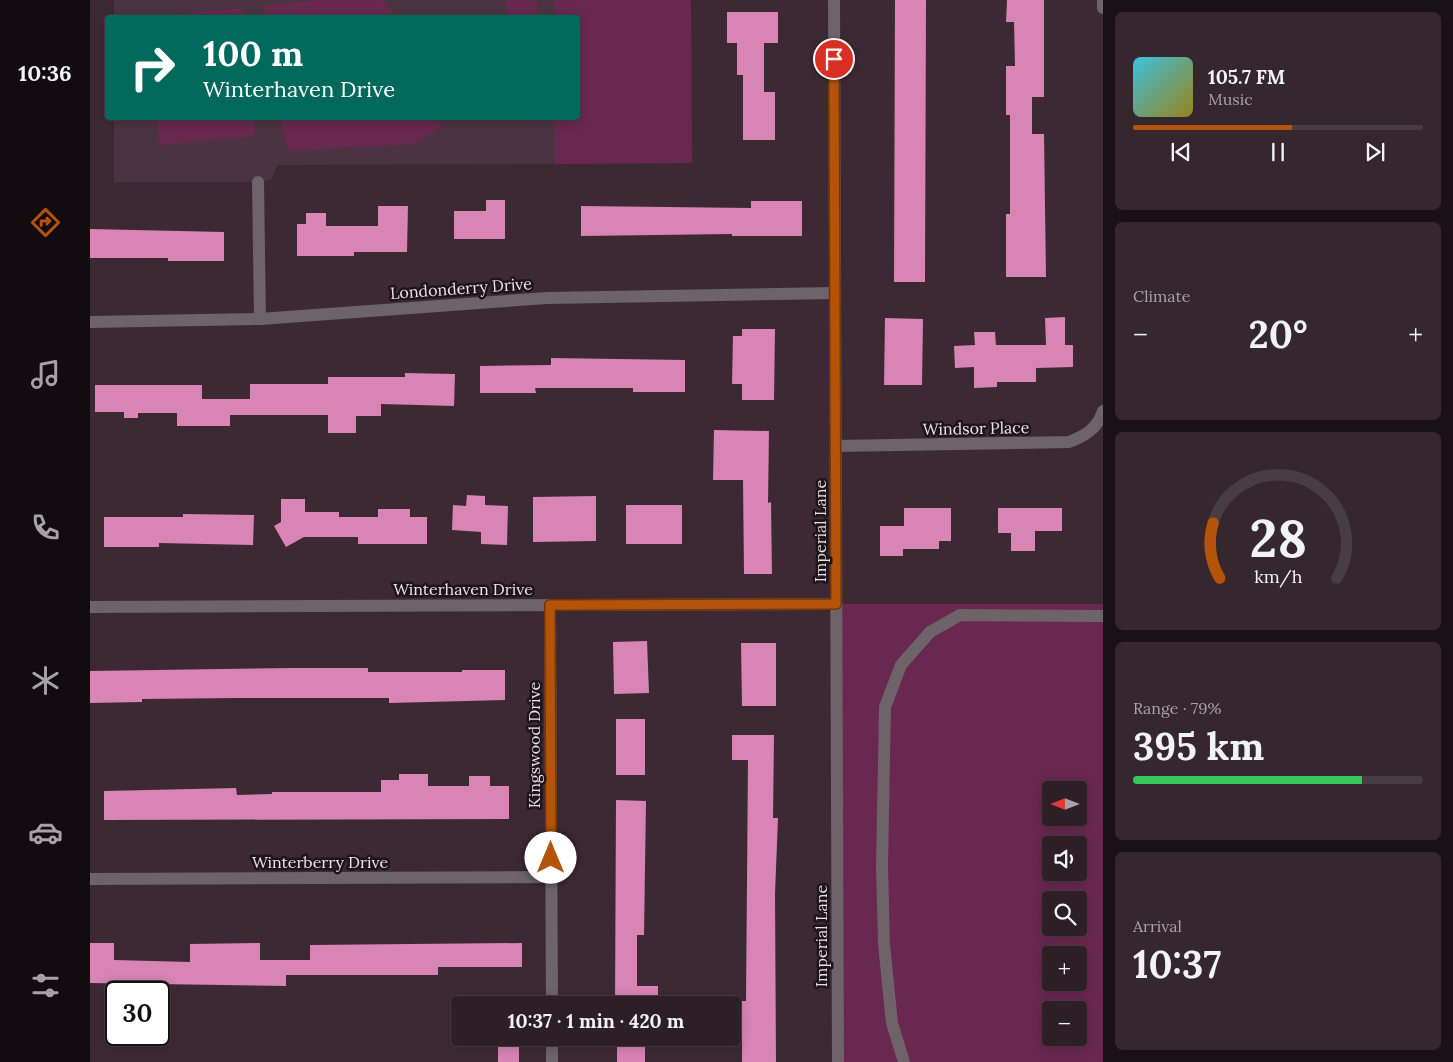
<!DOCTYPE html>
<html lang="en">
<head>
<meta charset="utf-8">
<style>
  body { margin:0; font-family:Lora,serif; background:#36272f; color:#f1f3f6; height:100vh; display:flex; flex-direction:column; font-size:19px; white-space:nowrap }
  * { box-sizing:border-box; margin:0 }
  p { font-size:16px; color:#a7a2a7 }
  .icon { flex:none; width:28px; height:28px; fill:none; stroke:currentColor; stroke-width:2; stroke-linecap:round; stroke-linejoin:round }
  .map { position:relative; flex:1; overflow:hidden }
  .drawer { display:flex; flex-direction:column; gap:12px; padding:12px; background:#191115; width:350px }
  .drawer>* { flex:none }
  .guide { position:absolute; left:15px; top:15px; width:475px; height:105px; border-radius:5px; box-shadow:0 2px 12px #0003,0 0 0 1px #493d44; background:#00695c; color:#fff; overflow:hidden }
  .needle { width:32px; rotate:270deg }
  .buttons { position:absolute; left:952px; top:781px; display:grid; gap:10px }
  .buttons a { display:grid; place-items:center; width:45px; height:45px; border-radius:5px; background:#2e1f27; box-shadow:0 2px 12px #0003,0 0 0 1px #493d44; font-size:25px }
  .speed { position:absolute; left:15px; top:981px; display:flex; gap:10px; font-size:25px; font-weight:700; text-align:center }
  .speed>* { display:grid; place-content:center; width:65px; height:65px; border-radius:50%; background:#2e1f27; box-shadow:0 2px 12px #0003,0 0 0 1px #493d44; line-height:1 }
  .speed .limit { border:2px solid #111; border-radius:8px; background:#fff; color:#111 }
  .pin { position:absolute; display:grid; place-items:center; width:42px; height:42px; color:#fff; margin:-21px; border:2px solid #fff; border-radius:50%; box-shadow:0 1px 5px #0007 }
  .me { position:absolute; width:55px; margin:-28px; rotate:0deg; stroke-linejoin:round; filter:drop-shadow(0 0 4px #0008) }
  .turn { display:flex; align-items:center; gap:18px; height:105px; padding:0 15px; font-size:22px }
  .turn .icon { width:65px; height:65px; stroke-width:2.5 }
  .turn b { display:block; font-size:35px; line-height:42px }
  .big { font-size:38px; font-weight:700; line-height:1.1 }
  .drawer .widget { flex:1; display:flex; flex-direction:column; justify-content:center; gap:8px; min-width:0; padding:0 18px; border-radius:8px; background:#36272f }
  .drawer .dial { align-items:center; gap:0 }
  .dial svg { height:130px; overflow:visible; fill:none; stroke:#493d44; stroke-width:7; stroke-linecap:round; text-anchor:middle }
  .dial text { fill:#f1f3f6; stroke:none }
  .song { display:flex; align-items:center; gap:15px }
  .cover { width:60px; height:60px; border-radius:8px; background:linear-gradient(135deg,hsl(190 70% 55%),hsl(50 70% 35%)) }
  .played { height:5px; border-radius:2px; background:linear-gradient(90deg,#b45309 55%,#493d44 55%) }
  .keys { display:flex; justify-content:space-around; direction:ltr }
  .heat { display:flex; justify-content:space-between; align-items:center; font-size:28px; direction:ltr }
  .charge { height:8px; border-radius:4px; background:linear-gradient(90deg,#34c759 79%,#493d44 0) }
  .trip { position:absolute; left:361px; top:996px; width:290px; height:50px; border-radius:5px; background:#2e1f27; box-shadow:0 2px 12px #0003,0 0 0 1px #493d44; font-weight:700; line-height:50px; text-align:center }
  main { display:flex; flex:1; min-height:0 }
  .dock { display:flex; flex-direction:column; width:90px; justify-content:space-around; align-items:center; background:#120c10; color:#a7a2a7 }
  .dock .icon { width:35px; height:35px }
  .dock .current { color:#b45309 }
  .dock b { font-size:22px; color:#f1f3f6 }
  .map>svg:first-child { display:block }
  .built { fill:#4c3341 }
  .green { fill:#692850; fill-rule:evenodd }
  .building { fill:#d884b5 }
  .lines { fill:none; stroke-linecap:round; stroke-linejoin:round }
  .minor { stroke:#6d6368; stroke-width:12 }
  .route-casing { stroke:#753606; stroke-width:12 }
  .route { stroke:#b45309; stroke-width:9 }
  .labels { text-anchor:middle; stroke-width:5; stroke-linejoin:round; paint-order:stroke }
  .street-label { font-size:16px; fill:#ede0e7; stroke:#1e151a }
</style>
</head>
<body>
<main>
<nav class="dock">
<b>10:36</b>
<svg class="icon current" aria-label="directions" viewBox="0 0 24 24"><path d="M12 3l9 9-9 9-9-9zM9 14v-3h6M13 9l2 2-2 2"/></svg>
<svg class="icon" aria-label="music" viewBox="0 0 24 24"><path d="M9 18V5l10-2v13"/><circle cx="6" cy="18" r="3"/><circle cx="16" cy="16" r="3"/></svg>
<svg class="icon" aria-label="phone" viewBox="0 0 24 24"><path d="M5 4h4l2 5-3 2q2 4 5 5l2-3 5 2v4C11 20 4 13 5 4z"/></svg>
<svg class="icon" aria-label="climate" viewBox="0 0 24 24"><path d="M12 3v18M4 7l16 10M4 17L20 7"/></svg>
<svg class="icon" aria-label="car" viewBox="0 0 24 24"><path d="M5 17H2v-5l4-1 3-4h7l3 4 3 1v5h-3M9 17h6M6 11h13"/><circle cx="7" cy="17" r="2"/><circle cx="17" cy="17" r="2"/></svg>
<svg class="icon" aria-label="filters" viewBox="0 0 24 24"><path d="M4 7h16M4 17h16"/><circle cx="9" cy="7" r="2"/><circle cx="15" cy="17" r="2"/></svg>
</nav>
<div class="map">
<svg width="1013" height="1062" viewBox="0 0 1013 1062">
  <rect width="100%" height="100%" fill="#3d2934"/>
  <!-- built -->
  <polygon class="built" points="24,0 601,0 602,163 188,165 181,180 168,182 24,182 24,118 488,118 488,18 24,18"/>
  <!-- green -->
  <g class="green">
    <polygon points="227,0 293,0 306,17 175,17 174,6"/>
    <rect x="417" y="0" width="30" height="17"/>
    <polygon points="465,0 601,0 602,163 465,164 465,118 488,118 488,18 465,17"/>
    <polygon points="153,8 154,17 58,17"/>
    <polygon points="67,118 163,118 165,136 70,145"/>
    <polygon points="190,118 347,118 351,127 324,144 198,151"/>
    <path d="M746 604H1013V1062H748ZM961 790H989V818H961ZM961 845H989V872H961ZM961 900H989V928H961ZM961 955H989V982H961ZM961 1010H989V1038H961Z"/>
  </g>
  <!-- building -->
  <g class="building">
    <polygon points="805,0 836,0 835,282 804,282"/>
    <polygon points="917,0 954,0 954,97 942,97 942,134 954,134 956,277 916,277 916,214 920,214 920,115 916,115 916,66 925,66 924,22 916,22"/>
    <polygon points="637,12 688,12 688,43 674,43 674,92 685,92 685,140 653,140 653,75 647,75 647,43 637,43"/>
    <polygon points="396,200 415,200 415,239 364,239 364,211 396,211"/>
    <polygon points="661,201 712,201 712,236 642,236 642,234 491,236 491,206 661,208"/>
    <polygon points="288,206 318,206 317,252 264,252 264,256 207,256 207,224 216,224 216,213 236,213 236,226 288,226"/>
    <polygon points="0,229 134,232 134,261 78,261 78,258 0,258"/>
    <polygon points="975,317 975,345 983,345 983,367 946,368 946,382 907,382 907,387 884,388 884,367 865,368 864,346 885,345 884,332 905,332 906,345 956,345 955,318"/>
    <polygon points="795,318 833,319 832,385 794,385"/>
    <polygon points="652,329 685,329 684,400 652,400 652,384 642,384 643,336 652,336"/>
    <polygon points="461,358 595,360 595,392 543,392 543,388 445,388 446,393 390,393 390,366 461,365"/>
    <polygon points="315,373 365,374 364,406 291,404 291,416 266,416 266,433 238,433 238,415 140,415 140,426 87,426 87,413 48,413 48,418 34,418 34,412 5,412 5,385 112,385 112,399 160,399 160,384 238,384 238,377 315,377"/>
    <polygon points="624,430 679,431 678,503 681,502 682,574 654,574 653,480 623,480"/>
    <polygon points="377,495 395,496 395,505 418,506 417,545 391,544 391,532 362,530 363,505 376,506"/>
    <polygon points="506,496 506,541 443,542 443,497"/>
    <polygon points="191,499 215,499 215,512 249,512 249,517 288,517 288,509 320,509 320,517 337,517 337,544 268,544 268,537 214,537 196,547 184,526 191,522"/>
    <rect x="536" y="505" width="56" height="39"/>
    <polygon points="814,508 861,508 861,541 849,541 849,549 813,549 813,556 790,556 790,526 814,526"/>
    <polygon points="908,508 972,508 972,531 945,531 945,551 921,551 921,533 908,533"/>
    <polygon points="93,514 164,515 163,545 69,543 69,547 14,547 14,517 93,517"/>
    <polygon points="557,641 559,693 524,694 523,642"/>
    <polygon points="651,643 686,643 686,706 652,706"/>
    <polygon points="203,668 278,668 278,672 372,672 372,670 415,670 415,700 299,703 299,698 147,698 52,699 52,702 0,703 0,671"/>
    <rect x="526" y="719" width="29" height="56"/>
    <polygon points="642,735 684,735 683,818 688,818 685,894 686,1062 652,1062 652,1001 656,1001 658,760 642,760"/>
    <polygon points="309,774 338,774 338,786 379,786 379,776 400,776 400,786 419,786 419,819 14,820 14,791 146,788 147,795 182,794 182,792 291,792 291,780 309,780"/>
    <polygon points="526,800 556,801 554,935 547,935 547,986 568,986 568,1005 525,1005"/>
    <polygon points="0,943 24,943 24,960 100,962 100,944 170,943 170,960 220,960 220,945 432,943 432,967 348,967 348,975 196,975 196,986 0,983"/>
    <rect x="408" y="1038" width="21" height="24"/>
    <rect x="527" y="1038" width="28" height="24"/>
  </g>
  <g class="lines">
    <!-- minor -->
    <g class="minor">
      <polyline points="744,0 748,1062"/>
      <polyline points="1013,0 1013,8"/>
      <polyline points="168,182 170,319"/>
      <polyline points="0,322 170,319 457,298 745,293"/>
      <path d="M746 446 979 442C995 436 1008 428 1013 411"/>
      <polyline points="460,605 462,1005"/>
      <polyline points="0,607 746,604"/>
      <polyline points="0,879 461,877"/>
      <polyline points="462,1038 462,1062"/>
      <polyline points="814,1062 802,1023 794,944 792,866 795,707 811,665 840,632 870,615 1013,616"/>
    </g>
  </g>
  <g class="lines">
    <!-- route casing -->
    <g class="route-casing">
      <polyline id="route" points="461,858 460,605 746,604 744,59"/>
    </g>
    <!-- route -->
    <use href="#route" class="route"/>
  </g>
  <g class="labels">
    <!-- street labels -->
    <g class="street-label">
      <text transform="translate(371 288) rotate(-4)" y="6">Londonderry Drive</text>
      <text transform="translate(886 428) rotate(-1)" y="6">Windsor Place</text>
      <text transform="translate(730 531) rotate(-90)" y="6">Imperial Lane</text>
      <text x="373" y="595">Winterhaven Drive</text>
      <text transform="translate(444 745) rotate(-90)" y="6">Kingswood Drive</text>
      <text x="230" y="868">Winterberry Drive</text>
      <text transform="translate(731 936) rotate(-90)" y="6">Imperial Lane</text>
    </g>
  </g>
</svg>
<div class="buttons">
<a><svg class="needle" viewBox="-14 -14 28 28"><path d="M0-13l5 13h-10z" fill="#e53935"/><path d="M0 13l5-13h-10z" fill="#a7a2a7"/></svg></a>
<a><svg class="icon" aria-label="sound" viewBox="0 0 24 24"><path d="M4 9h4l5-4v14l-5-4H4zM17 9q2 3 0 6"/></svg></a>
<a><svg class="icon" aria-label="search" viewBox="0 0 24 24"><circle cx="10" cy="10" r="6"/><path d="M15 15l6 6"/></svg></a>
<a>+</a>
<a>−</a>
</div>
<div class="speed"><div class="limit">30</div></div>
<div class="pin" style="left:744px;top:59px;background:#d93025"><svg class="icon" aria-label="arrive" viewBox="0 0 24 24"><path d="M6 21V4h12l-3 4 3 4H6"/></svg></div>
<svg class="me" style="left:461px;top:858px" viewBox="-20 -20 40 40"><circle r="19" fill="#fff"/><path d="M0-13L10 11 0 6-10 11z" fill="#b45309"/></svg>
<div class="trip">10:37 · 1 min · 420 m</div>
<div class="guide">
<div class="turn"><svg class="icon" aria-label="right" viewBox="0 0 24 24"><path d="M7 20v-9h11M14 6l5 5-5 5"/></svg><div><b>100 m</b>Winterhaven Drive</div></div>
</div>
</div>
<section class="drawer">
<div class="widget">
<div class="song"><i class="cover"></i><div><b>105.7 FM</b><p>Music</p></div></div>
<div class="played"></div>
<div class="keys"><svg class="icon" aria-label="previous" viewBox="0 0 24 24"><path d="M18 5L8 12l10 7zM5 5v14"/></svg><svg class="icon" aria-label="pause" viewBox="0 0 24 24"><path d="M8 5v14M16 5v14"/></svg><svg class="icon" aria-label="next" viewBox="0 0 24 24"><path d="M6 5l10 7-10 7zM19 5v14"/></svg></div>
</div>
<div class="widget"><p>Climate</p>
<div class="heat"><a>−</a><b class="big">20°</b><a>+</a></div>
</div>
<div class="widget dial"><svg viewBox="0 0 100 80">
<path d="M14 69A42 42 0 1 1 86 69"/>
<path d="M14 69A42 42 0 0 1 10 35" stroke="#b45309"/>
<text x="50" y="56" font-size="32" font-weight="700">28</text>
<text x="50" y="72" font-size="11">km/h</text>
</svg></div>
<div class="widget"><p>Range · 79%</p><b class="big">395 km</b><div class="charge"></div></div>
<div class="widget"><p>Arrival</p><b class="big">10:37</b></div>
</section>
</main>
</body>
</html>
